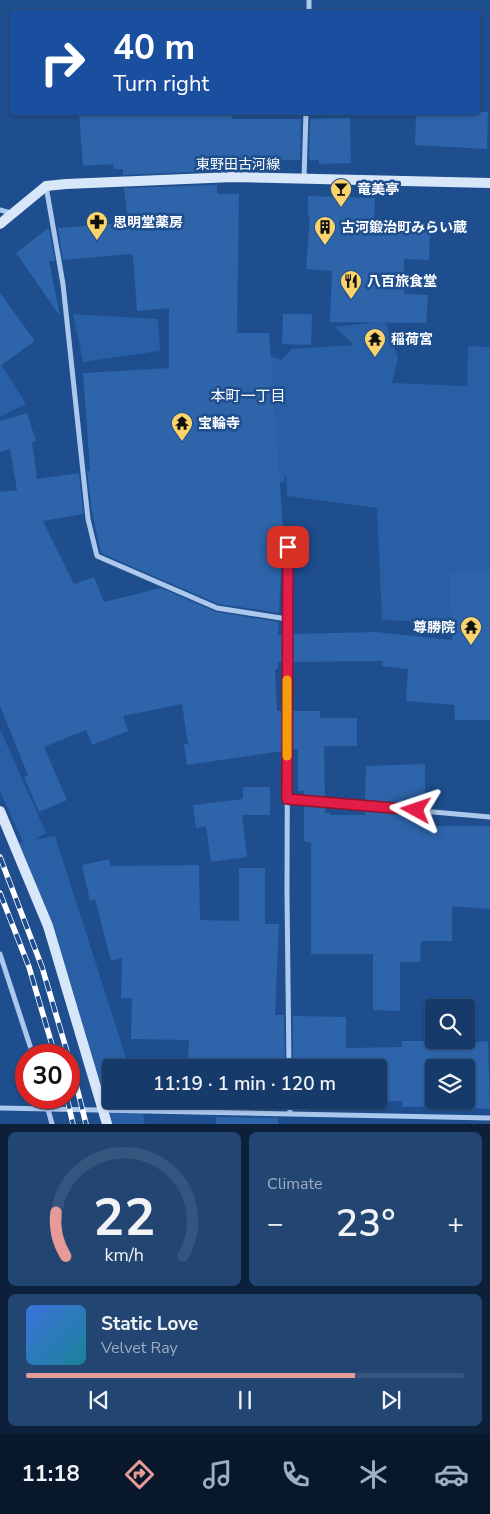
<!DOCTYPE html>
<html lang="en">
<head>
<meta charset="utf-8">
<style>
  body { margin:0; font-family:"Nunito Sans","Noto Sans JP",sans-serif; background:#234572; color:#f1f3f6; height:100vh; display:flex; flex-direction:column; font-size:19px; white-space:nowrap }
  * { box-sizing:border-box; margin:0 }
  p { font-size:16px; color:#9eadc1 }
  .icon { flex:none; width:28px; height:28px; fill:none; stroke:currentColor; stroke-width:2; stroke-linecap:round; stroke-linejoin:round }
  .map { position:relative; height:1124px; overflow:hidden }
  .side { display:flex; flex-direction:column; gap:8px; padding:8px; background:#0c203a; flex:1 }
  .side>* { flex:none }
  .guide { position:absolute; left:10px; top:10px; width:470px; height:105px; border-radius:5px; box-shadow:0 1px 4px #0004,0 0 0 1px #35547e; background:#1a4fa0; color:#fff; overflow:hidden }
  .tools { position:absolute; left:425px; top:999px; display:grid; gap:10px }
  .tools a { display:grid; place-items:center; width:50px; height:50px; border-radius:5px; background:#163a6a; box-shadow:0 1px 4px #0004,0 0 0 1px #35547e; font-size:25px }
  .speed { position:absolute; left:15px; top:1044px; display:flex; gap:10px; font-size:25px; font-weight:700; text-align:center }
  .speed>* { display:grid; place-content:center; width:65px; height:65px; border-radius:50%; background:#163a6a; box-shadow:0 1px 4px #0004,0 0 0 1px #35547e; line-height:1 }
  .speed .limit { border:8px solid #d22; background:#fff; color:#111 }
  .pin { position:absolute; display:grid; place-items:center; width:42px; height:42px; color:#fff; margin:-21px; border-radius:10px; box-shadow:0 2px 8px #0006 }
  .me { position:absolute; width:55px; margin:-28px; rotate:275deg; stroke-linejoin:round; filter:drop-shadow(0 0 4px #0008) }
  .turn { display:flex; align-items:center; gap:18px; height:105px; padding:0 20px; font-size:22px }
  .turn .icon { width:65px; height:65px; stroke-width:2.5 }
  .turn b { display:block; font-size:35px; line-height:42px }
  .big { font-size:38px; font-weight:600; line-height:1.1 }
  .side .card { flex:1; display:flex; flex-direction:column; justify-content:center; gap:8px; min-width:0; padding:0 18px; border-radius:8px; background:#234572 }
  .side .dial { align-items:center; gap:0 }
  .dial svg { height:130px; overflow:visible; fill:none; stroke:#35547e; stroke-width:7; stroke-linecap:round; text-anchor:middle }
  .dial text { fill:#f1f3f6; stroke:none }
  .song { display:flex; align-items:center; gap:15px }
  .cover { width:60px; height:60px; border-radius:8px; background:linear-gradient(135deg,hsl(220 70% 55%),hsl(190 70% 35%)) }
  .played { height:5px; border-radius:2px; background:linear-gradient(90deg,#e69b98 75%,#35547e 75%) }
  .keys { display:flex; justify-content:space-around; direction:ltr }
  .heat { display:flex; justify-content:space-between; align-items:center; font-size:28px; direction:ltr }
  .side .tiles { flex:1; display:grid; gap:8px; grid-template-columns:1fr 1fr }
  .card:last-child { grid-column:span 2 }
  .trip { position:absolute; left:102px; top:1059px; width:285px; height:50px; border-radius:5px; background:#163a6a; box-shadow:0 1px 4px #0004,0 0 0 1px #35547e; font-weight:600; line-height:50px; text-align:center }
  .tabs { display:flex; height:80px; justify-content:space-around; align-items:center; background:#09172a; color:#9eadc1 }
  .tabs .icon { width:35px; height:35px }
  .tabs .current { color:#e69b98 }
  .tabs b { font-size:22px; color:#f1f3f6 }
  .map>svg:first-child { display:block }
  .green { fill:#285fa5 }
  .building { fill:#2e64aa; fill-rule:evenodd }
  .lines { fill:none; stroke-linecap:round; stroke-linejoin:round }
  .street { stroke:#acc8ec; stroke-width:5 }
  .secondary { stroke:#d8e6f9; stroke-width:10 }
  .rail-casing { stroke:#fff; stroke-width:5.5 }
  .rail { stroke:#1e4e8d; stroke-width:4; stroke-dasharray:11; stroke-linecap:butt }
  .route-casing { stroke:#92132f; stroke-width:12 }
  .route { stroke:#e11d48; stroke-width:9 }
  .slow { stroke:#f59e0b; stroke-width:9 }
  .labels { text-anchor:middle; stroke-width:5; stroke-linejoin:round; paint-order:stroke }
  .street-label { font-size:14px; fill:#fff; stroke:#1e4e8d }
  .poi-label { font-size:14px; font-weight:bold; fill:#fff; stroke:#1e4e8d; text-anchor:start }
  .neighbourhood-label { font-size:15px; fill:#fff; stroke:#1e4e8d }
</style>
</head>
<body>
<div class="map">
<svg width="490" height="1124" viewBox="0 0 490 1124">
  <rect width="100%" height="100%" fill="#1e4e8d"/>
  <!-- green -->
  <g class="green">
    <polygon points="73,314 158,319 160,351 83,362"/>
    <polygon points="385,321 398,358 392,383 467,386 468,346 490,347 490,600 469,623 382,620 377,508 287,496 286,475 283,483 237,465 268,355 281,360 292,349 354,345 335,327"/>
    <polygon points="0,362 26,404 0,417"/>
    <polygon points="0,729 46,833 33,840 55,836 129,1067 111,1068 111,1100 140,1100 145,1124 107,1124 48,926 13,844 23,842 0,791"/>
  </g>
  <!-- building -->
  <g class="building">
    <polygon points="79,112 231,112 232,119 301,119 300,160 239,161 239,165 217,166 217,171 123,175 123,169 114,169 113,164 83,166"/>
    <polygon points="416,112 488,112 487,149 415,145"/>
    <polygon points="350,118 351,163 319,164 319,160 309,160 310,119"/>
    <polygon points="217,185 217,194 239,194 237,333 269,333 283,526 279,613 218,604 101,553 92,512 87,471 90,471 83,373 169,368 169,308 137,311 133,257 131,254 63,260 58,228 128,223 124,188"/>
    <polygon points="308,196 375,198 374,229 430,231 429,260 404,259 404,294 428,295 426,323 330,322 332,271 306,269 310,217 308,217"/>
    <polygon points="47,229 49,229 55,261 49,261 60,316 16,253"/>
    <polygon points="0,293 35,341 0,366"/>
    <polygon points="283,314 312,314 311,345 282,344"/>
    <polygon points="27,413 36,441 32,442 37,479 79,473 83,514 43,521 74,584 94,577 104,602 161,588 216,612 279,622 278,635 283,635 283,662 278,662 278,669 275,669 277,711 283,711 283,751 187,765 184,744 188,744 182,704 123,716 128,731 92,745 86,730 44,747 67,800 39,812 24,777 28,775 0,706 0,492 17,490 10,449 0,452 0,421"/>
    <polygon points="490,572 490,720 455,720 454,705 406,701 408,669 382,666 383,661 292,662 292,634 376,632 452,640 450,573"/>
    <polygon points="292,711 320,711 320,718 357,718 357,746 324,746 325,798 304,796 304,791 298,791 298,749 292,750"/>
    <polygon points="425,764 425,807 365,802 366,766"/>
    <polygon points="243,787 270,787 270,815 242,815 247,857 211,862 206,826 196,828 193,805 243,799"/>
    <polygon points="304,805 325,807 325,813 330,813 330,815 365,815 365,810 425,816 425,824 434,824 434,826 490,826 490,909 452,906 452,941 421,941 420,962 400,962 400,1011 373,1010 373,954 311,954 311,843 304,841"/>
    <polygon points="109,859 111,866 199,865 200,920 239,921 239,868 265,868 265,924 279,924 275,1015 284,1015 285,1068 188,1068 189,1040 131,1039 132,998 121,998 122,958 111,961 95,899 90,901 82,865"/>
    <path d="M293 1016 346 1017V1048L402 1047V1041H452V1044L488 1041 490 1109 467 1108V1106L402 1107V1101L333 1102V1100H379V1068H293ZM434 1068H466V1100H434Z"/>
    <polygon points="188,1100 279,1100 279,1109 216,1108 215,1103 188,1102"/>
    <polygon points="216,1117 278,1118 278,1124 216,1124"/>
  </g>
  <g class="lines">
    <!-- street -->
    <g class="street">
      <polyline points="309,12 309,0"/>
      <polyline points="304,179 306,112"/>
      <polyline points="46,186 63,284 88,519 97,556 217,608 287,619"/>
      <polyline points="0,210 11,213"/>
      <polyline points="288,547 287,894 289,1068"/>
      <polyline points="287,799 490,817"/>
      <polyline points="0,954 33,1055"/>
      <polyline points="45,1098 52,1124"/>
      <polyline points="290,1100 290,1113"/>
      <polyline points="0,1108 490,1118"/>
    </g>
    <!-- secondary -->
    <g class="secondary">
      <polyline points="0,224 46,186 66,184 233,177 490,183"/>
      <polyline points="0,811 48,926 107,1124"/>
    </g>
    <!-- rail casing -->
    <g class="rail-casing">
      <g id="rail">
        <polyline points="0,857 42,967 68,1055"/>
        <polyline points="0,893 29,967 55,1055"/>
        <polyline points="69,1056 86,1124"/>
        <polyline points="67,1098 73,1124"/>
      </g>
    </g>
    <!-- rail -->
    <use href="#rail" class="rail"/>
  </g>
  <g class="lines">
    <!-- route casing -->
    <g class="route-casing">
      <polyline id="route" points="288,547 287,799 416,810"/>
    </g>
    <!-- route -->
    <use href="#route" class="route"/>
    <!-- slow -->
    <polyline class="slow" points="287,756 287,680"/>
  </g>
  <!-- icons -->
  <defs>
    <g id="bar-pin" transform="scale(1.125)"><path d="M0 17L-7.5 6A9.5 9.5 0 1 1 7.5 6Z" fill="#fbd36b" stroke="#1e4e8d"/><path d="M-6-5H6L.8 .8V4.5H3.5V6h-7V4.5H-.8V.8Z" fill="#111"/></g>
    <g id="pharmacy-pin" transform="scale(1.125)"><path d="M0 17L-7.5 6A9.5 9.5 0 1 1 7.5 6Z" fill="#fbd36b" stroke="#1e4e8d"/><path d="M-2-6h4v4h4v4h-4v4h-4v-4h-4v-4h4Z" fill="#111"/></g>
    <g id="building-pin" transform="scale(1.125)"><path d="M0 17L-7.5 6A9.5 9.5 0 1 1 7.5 6Z" fill="#fbd36b" stroke="#1e4e8d"/><path d="M-4-6H4V6H1V3H-1V6H-4ZM-2.5-4.3h1.7v1.8h-1.7ZM.8-4.3h1.7v1.8H.8ZM-2.5-1h1.7V.8h-1.7ZM.8-1h1.7V.8H.8Z" fill="#111"/></g>
    <g id="restaurant-pin" transform="scale(1.125)"><path d="M0 17L-7.5 6A9.5 9.5 0 1 1 7.5 6Z" fill="#fbd36b" stroke="#1e4e8d"/><path d="M-5-6h1v4h1v-4h1v4h1v-4h1v5L-1.5 .5V6h-2V.5L-5-1ZM5-6V6H3V1.5H1.5Q1.5-4 5-6Z" fill="#111"/></g>
    <g id="temple-pin" transform="scale(1.125)"><path d="M0 17L-7.5 6A9.5 9.5 0 1 1 7.5 6Z" fill="#fbd36b" stroke="#1e4e8d"/><path d="M0-6L5-2H3V0L6.5 2.5H4V6H1.5V3h-3V6H-4V2.5H-6.5L-3 0V-2H-5Z" fill="#111"/></g>
  </defs>
  <g fill-rule="evenodd">
    <use href="#bar-pin" x="341" y="189"/>
    <use href="#pharmacy-pin" x="97" y="222"/>
    <use href="#building-pin" x="325" y="227"/>
    <use href="#restaurant-pin" x="351" y="281"/>
    <use href="#temple-pin" x="375" y="339"/>
    <use href="#temple-pin" x="182" y="423"/>
    <use href="#temple-pin" x="471" y="627"/>
  </g>
  <g class="labels">
    <!-- street labels -->
    <g class="street-label">
      <text x="238" y="169">東野田古河線</text>
    </g>
    <!-- poi labels -->
    <g class="poi-label">
      <text x="357" y="194">竜美亭</text>
      <text x="113" y="227">思明堂薬房</text>
      <text x="341" y="232">古河鍛治町みらい蔵</text>
      <text x="367" y="286">八百旅食堂</text>
      <text x="391" y="344">稲荷宮</text>
      <text x="198" y="428">宝輪寺</text>
      <text x="455" y="632" text-anchor="end">尊勝院</text>
    </g>
    <!-- neighbourhood labels -->
    <g class="neighbourhood-label">
      <text x="248" y="401">本町一丁目</text>
    </g>
  </g>
</svg>
<div class="tools">
<a><svg class="icon" aria-label="search" viewBox="0 0 24 24"><circle cx="10" cy="10" r="6"/><path d="M15 15l6 6"/></svg></a>
<a><svg class="icon" aria-label="layers" viewBox="0 0 24 24"><path d="M12 4l9 5-9 5-9-5zM3 14l9 5 9-5"/></svg></a>
</div>
<div class="speed"><div class="limit">30</div></div>
<div class="pin" style="left:288px;top:547px;background:#d93025"><svg class="icon" aria-label="arrive" viewBox="0 0 24 24"><path d="M6 21V4h12l-3 4 3 4H6"/></svg></div>
<svg class="me" style="left:416px;top:810px" viewBox="-20 -20 40 40"><path d="M0-17L14 15 0 8-14 15z" fill="#e11d48" stroke="#fff" stroke-width="4"/></svg>
<div class="trip">11:19 · 1 min · 120 m</div>
<div class="guide">
<div class="turn"><svg class="icon" aria-label="right" viewBox="0 0 24 24"><path d="M7 20v-9h11M14 6l5 5-5 5"/></svg><div><b>40 m</b>Turn right</div></div>
</div>
</div>
<section class="side">
<div class="tiles">
<div class="card dial"><svg viewBox="0 0 100 80">
<path d="M14 69A42 42 0 1 1 86 69"/>
<path d="M14 69A42 42 0 0 1 8 42" stroke="#e69b98"/>
<text x="50" y="56" font-size="32" font-weight="700">22</text>
<text x="50" y="72" font-size="11">km/h</text>
</svg></div>
<div class="card"><p>Climate</p>
<div class="heat"><a>−</a><b class="big">23°</b><a>+</a></div>
</div>
<div class="card">
<div class="song"><i class="cover"></i><div><b>Static Love</b><p>Velvet Ray</p></div></div>
<div class="played"></div>
<div class="keys"><svg class="icon" aria-label="previous" viewBox="0 0 24 24"><path d="M18 5L8 12l10 7zM5 5v14"/></svg><svg class="icon" aria-label="pause" viewBox="0 0 24 24"><path d="M8 5v14M16 5v14"/></svg><svg class="icon" aria-label="next" viewBox="0 0 24 24"><path d="M6 5l10 7-10 7zM19 5v14"/></svg></div>
</div>
</div>
</section>
<nav class="tabs">
<b>11:18</b>
<svg class="icon current" aria-label="directions" viewBox="0 0 24 24"><path d="M12 3l9 9-9 9-9-9zM9 14v-3h6M13 9l2 2-2 2"/></svg>
<svg class="icon" aria-label="music" viewBox="0 0 24 24"><path d="M9 18V5l10-2v13"/><circle cx="6" cy="18" r="3"/><circle cx="16" cy="16" r="3"/></svg>
<svg class="icon" aria-label="phone" viewBox="0 0 24 24"><path d="M5 4h4l2 5-3 2q2 4 5 5l2-3 5 2v4C11 20 4 13 5 4z"/></svg>
<svg class="icon" aria-label="climate" viewBox="0 0 24 24"><path d="M12 3v18M4 7l16 10M4 17L20 7"/></svg>
<svg class="icon" aria-label="car" viewBox="0 0 24 24"><path d="M5 17H2v-5l4-1 3-4h7l3 4 3 1v5h-3M9 17h6M6 11h13"/><circle cx="7" cy="17" r="2"/><circle cx="17" cy="17" r="2"/></svg>
</nav>
</body>
</html>
